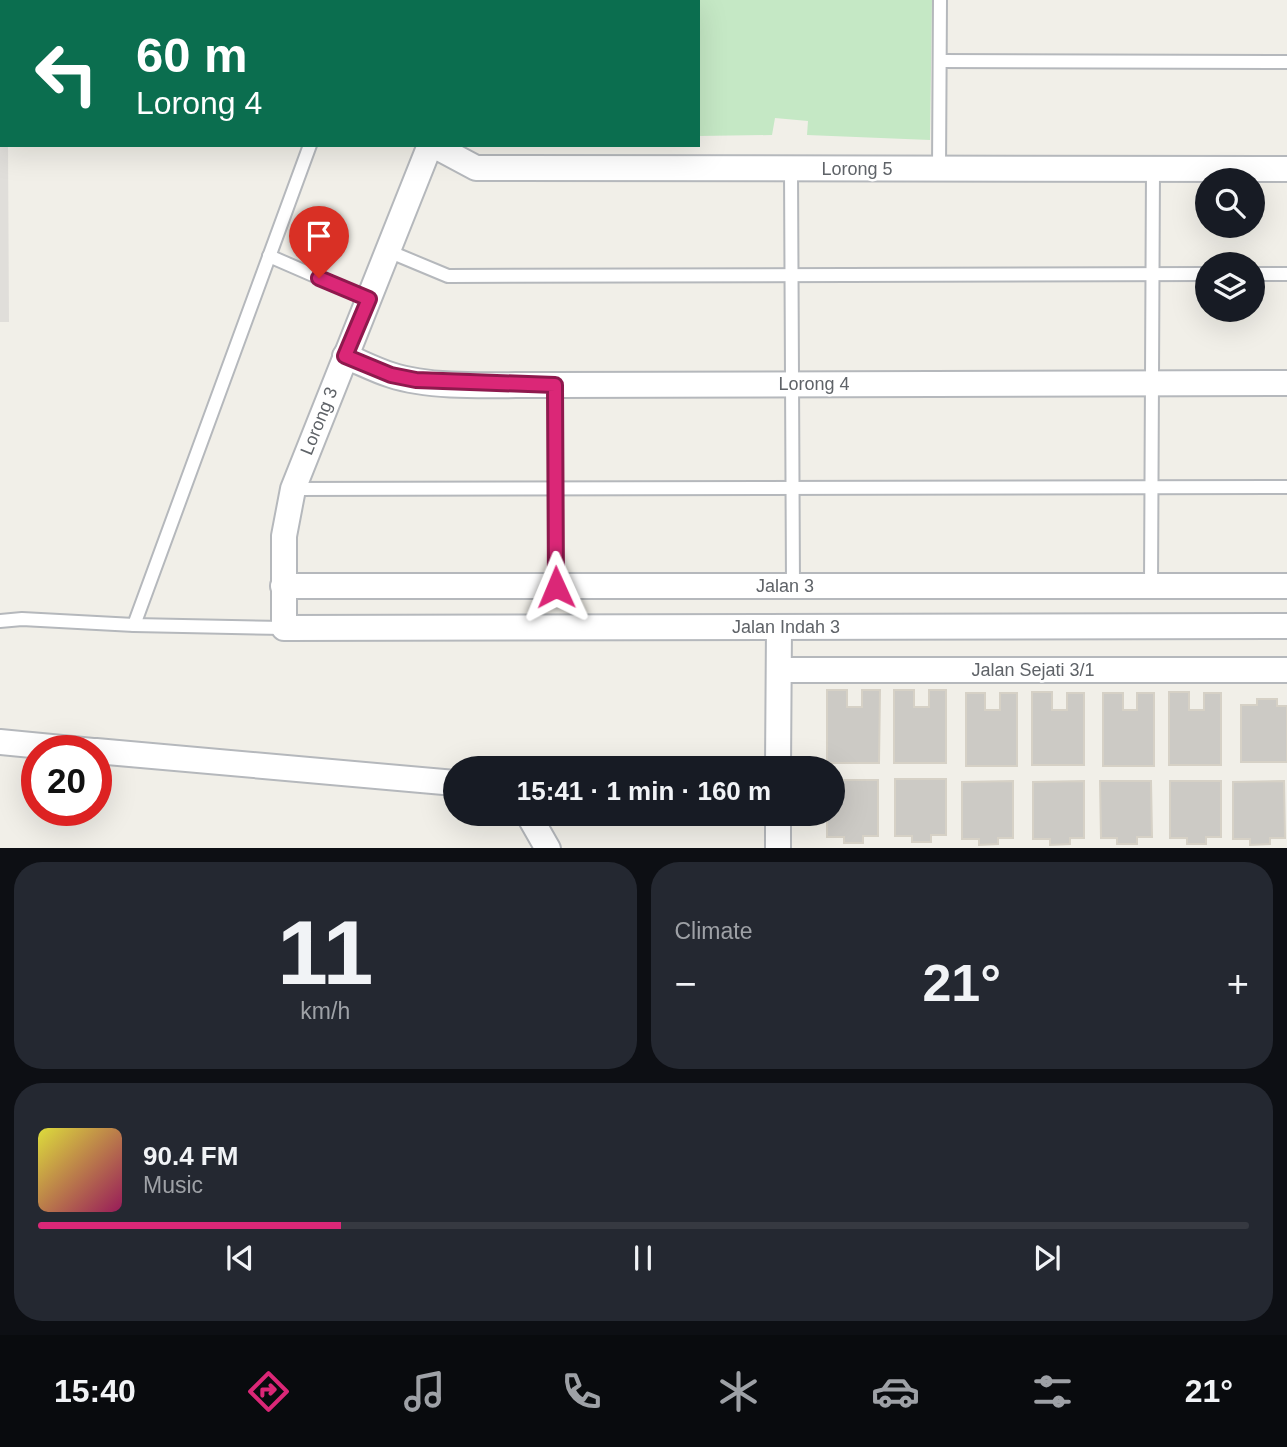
<!DOCTYPE html>
<html lang="en">
<head>
<meta charset="utf-8">
<style>
  body { margin:0; font-family:Arial,sans-serif; background:#242831; color:#f1f3f6; height:100vh; display:flex; flex-direction:column; font-size:26px; white-space:nowrap }
  * { box-sizing:border-box; margin:0 }
  p { font-size:23px; color:#9ea1a6 }
  .icon { flex:none; width:38px; height:38px; fill:none; stroke:currentColor; stroke-width:2; stroke-linecap:round; stroke-linejoin:round }
  .map { position:relative; height:848px; overflow:hidden }
  .panel { display:flex; flex-direction:column; gap:14px; padding:14px; background:#0d0f14; flex:1 }
  .panel>* { flex:none }
  .banner { position:absolute; left:0px; top:0px; width:700px; height:147px; box-shadow:0 7px 28px #0002; background:#0b6e4f; color:#fff; overflow:hidden }
  .buttons { position:absolute; left:1195px; top:168px; display:grid; gap:14px }
  .buttons a { display:grid; place-items:center; width:70px; height:70px; border-radius:50%; background:#171b24; box-shadow:0 7px 28px #0002; font-size:35px }
  .speed { position:absolute; left:21px; top:735px; display:flex; gap:14px; font-size:35px; font-weight:700; text-align:center }
  .speed>* { display:grid; place-content:center; width:91px; height:91px; border-radius:50%; background:#171b24; box-shadow:0 7px 28px #0002; line-height:1 }
  .speed .limit { border:10px solid #d22; background:#fff; color:#111 }
  .pin { position:absolute; display:grid; place-items:center; width:60px; height:60px; color:#fff; margin:-72px -30px; border-radius:50% 50% 50% 0; rotate:-45deg; box-shadow:0 0 7px #0007 }
  .pin .icon { rotate:45deg }
  .me { position:absolute; width:77px; margin:-38px; rotate:359deg; stroke-linejoin:round; filter:drop-shadow(0 0 5px #0008) }
  .turn { display:flex; align-items:center; gap:24px; height:147px; padding:0 21px; font-size:32px }
  .turn .icon { width:91px; height:91px; stroke-width:2.5 }
  .turn b { display:block; font-size:49px; line-height:60px }
  .big { font-size:52px; font-weight:700; line-height:1.1 }
  .panel .tile { flex:1; display:flex; flex-direction:column; justify-content:center; gap:10px; min-width:0; padding:0 24px; border-radius:28px; background:#242831 }
  .panel .dial { align-items:center; gap:0 }
  .dial b { font-size:91px; line-height:1 }
  .song { display:flex; align-items:center; gap:21px }
  .cover { width:84px; height:84px; border-radius:10px; background:linear-gradient(135deg,hsl(60 70% 55%),hsl(330 70% 35%)) }
  .played { height:7px; border-radius:4px; background:linear-gradient(90deg,#db2777 25%,#363941 25%) }
  .keys { display:flex; justify-content:space-around; direction:ltr }
  .heat { display:flex; justify-content:space-between; align-items:center; font-size:38px; direction:ltr }
  .panel .tiles { flex:1; display:grid; gap:14px; grid-template-columns:1fr 1fr }
  .tile:last-child { grid-column:span 2 }
  .trip { position:absolute; left:443px; top:756px; width:402px; height:70px; border-radius:35px; background:#171b24; box-shadow:0 7px 28px #0002; font-weight:700; line-height:70px; text-align:center }
  .tab-bar { display:flex; height:112px; justify-content:space-around; align-items:center; background:#090b0e; color:#9ea1a6 }
  .tab-bar .icon { width:49px; height:49px }
  .tab-bar .active { color:#db2777 }
  .tab-bar b { font-size:32px; color:#f1f3f6 }
  .map>svg:first-child { display:block }
  .industrial { fill:#e0deda }
  .green { fill:#c5e8c5 }
  .building { fill:#cccac5; stroke:#d6d1c6; stroke-width:2 }
  .lines { fill:none; stroke-linecap:round; stroke-linejoin:round }
  .service-casing { stroke:#b5b8bc; stroke-width:16 }
  .minor-casing { stroke:#b5b8bc; stroke-width:28 }
  .service { stroke:#fff; stroke-width:12 }
  .minor { stroke:#fff; stroke-width:24 }
  .route-casing { stroke:#8e194d; stroke-width:18 }
  .route { stroke:#db2777; stroke-width:12 }
  .labels { text-anchor:middle; stroke-width:5; stroke-linejoin:round; paint-order:stroke }
  .street-label { font-size:18px; fill:#5f6368; stroke:#fff }
</style>
</head>
<body>
<div class="map">
<svg width="1287" height="849" viewBox="0 0 1287 849">
  <rect width="100%" height="100%" fill="#f1efe8"/>
  <!-- industrial -->
  <polygon class="industrial" points="0,0 7,0 2,2 2,145 8,145 9,322 0,322"/>
  <!-- green -->
  <polygon class="green" points="504,0 932,0 930,140 807,135 808,121 775,118 772,135 698,136 698,2 503,2"/>
  <!-- building -->
  <g class="building">
    <polygon points="827,690 847,690 847,707 862,707 862,690 880,690 879,763 827,763"/>
    <polygon points="894,690 914,690 914,707 929,707 929,690 946,690 946,763 894,763"/>
    <polygon points="1032,692 1052,692 1052,710 1067,710 1067,693 1084,693 1084,765 1032,765"/>
    <polygon points="1169,692 1189,692 1189,710 1204,710 1204,693 1221,693 1221,765 1169,765"/>
    <polygon points="966,693 985,693 985,710 1000,710 1000,693 1017,693 1017,766 966,766"/>
    <polygon points="1103,693 1123,693 1123,710 1137,710 1137,693 1154,693 1154,766 1103,766"/>
    <polygon points="1257,699 1277,699 1277,706 1287,706 1287,762 1241,762 1241,705 1257,705"/>
    <polygon points="895,779 946,779 946,835 931,835 931,842 912,842 912,836 895,836"/>
    <polygon points="833,780 878,780 878,836 863,836 863,843 844,843 844,837 827,837 827,814 833,814"/>
    <polygon points="1013,781 1013,838 998,838 998,844 979,845 979,839 962,839 962,782"/>
    <polygon points="1084,781 1084,838 1070,838 1070,844 1050,845 1050,839 1033,839 1033,782"/>
    <polygon points="1100,781 1151,781 1152,837 1137,837 1137,844 1117,844 1117,838 1101,838"/>
    <polygon points="1170,781 1221,781 1221,837 1206,837 1206,844 1187,844 1187,838 1170,838"/>
    <polygon points="1284,781 1285,838 1270,838 1270,844 1250,845 1250,839 1233,839 1233,782"/>
  </g>
  <g class="lines">
    <!-- service casing -->
    <g class="service-casing">
      <g id="service">
        <polyline points="362,2 363,0"/>
        <polyline points="940,61 1287,62"/>
        <polyline points="791,169 793,586"/>
        <polyline points="939,169 940,0"/>
        <polyline points="388,251 448,276 1208,274"/>
        <polyline points="269,256 368,299"/>
        <polyline points="1253,274 1287,274"/>
        <polyline points="555,385 556,587"/>
        <polyline points="293,489 1287,487"/>
        <polyline points="1151,586 1153,169"/>
        <polyline points="0,621 22,619 134,625"/>
        <polyline points="284,628 134,625 310,145"/>
      </g>
    </g>
    <!-- minor casing -->
    <g class="minor-casing">
      <g id="minor">
        <polyline points="478,2 479,0"/>
        <polyline points="430,145 293,489 284,536 284,628 1287,626"/>
        <polyline points="433,145 476,168 1287,169"/>
        <path d="M345 356C360 362 375 370 391 375 437 390 506 384 555 385L1287 383"/>
        <polyline points="283,586 1287,586"/>
        <polyline points="779,670 1287,670"/>
        <polyline points="0,742 93,751"/>
        <polyline points="96,751 455,783"/>
        <polyline points="778,768 779,627"/>
        <polyline points="528,814 548,849"/>
        <polyline points="778,849 778,814"/>
      </g>
    </g>
    <!-- service -->
    <use href="#service" class="service"/>
    <!-- minor -->
    <use href="#minor" class="minor"/>
  </g>
  <g class="lines">
    <!-- route casing -->
    <g class="route-casing">
      <polyline id="route" points="319,278 369,299 345,356 391,375 416,380 555,385 556,587"/>
    </g>
    <!-- route -->
    <use href="#route" class="route"/>
  </g>
  <g class="labels">
    <!-- street labels -->
    <g class="street-label">
      <text x="857" y="175">Lorong 5</text>
      <text x="814" y="390">Lorong 4</text>
      <text transform="translate(319 421) rotate(-68)" y="6">Lorong 3</text>
      <text x="785" y="592">Jalan 3</text>
      <text x="786" y="633">Jalan Indah 3</text>
      <text x="1033" y="676">Jalan Sejati 3/1</text>
    </g>
  </g>
</svg>
<div class="buttons">
<a><svg class="icon" aria-label="search" viewBox="0 0 24 24"><circle cx="10" cy="10" r="6"/><path d="M15 15l6 6"/></svg></a>
<a><svg class="icon" aria-label="layers" viewBox="0 0 24 24"><path d="M12 4l9 5-9 5-9-5zM3 14l9 5 9-5"/></svg></a>
</div>
<div class="speed"><div class="limit">20</div></div>
<div class="pin" style="left:319px;top:278px;background:#d93025"><svg class="icon" aria-label="arrive" viewBox="0 0 24 24"><path d="M6 21V4h12l-3 4 3 4H6"/></svg></div>
<svg class="me" style="left:556px;top:587px" viewBox="-20 -20 40 40"><path d="M0-17L14 15 0 8-14 15z" fill="#db2777" stroke="#fff" stroke-width="4"/></svg>
<div class="trip">15:41 · 1 min · 160 m</div>
<div class="banner">
<div class="turn"><svg class="icon" aria-label="left" viewBox="0 0 24 24"><path d="M17 20v-9H6M10 6l-5 5 5 5"/></svg><div><b>60 m</b>Lorong 4</div></div>
</div>
</div>
<section class="panel">
<div class="tiles">
<div class="tile dial"><b>11</b><p>km/h</p></div>
<div class="tile"><p>Climate</p>
<div class="heat"><a>−</a><b class="big">21°</b><a>+</a></div>
</div>
<div class="tile">
<div class="song"><i class="cover"></i><div><b>90.4 FM</b><p>Music</p></div></div>
<div class="played"></div>
<div class="keys"><svg class="icon" aria-label="previous" viewBox="0 0 24 24"><path d="M18 5L8 12l10 7zM5 5v14"/></svg><svg class="icon" aria-label="pause" viewBox="0 0 24 24"><path d="M8 5v14M16 5v14"/></svg><svg class="icon" aria-label="next" viewBox="0 0 24 24"><path d="M6 5l10 7-10 7zM19 5v14"/></svg></div>
</div>
</div>
</section>
<nav class="tab-bar">
<b>15:40</b>
<svg class="icon active" aria-label="directions" viewBox="0 0 24 24"><path d="M12 3l9 9-9 9-9-9zM9 14v-3h6M13 9l2 2-2 2"/></svg>
<svg class="icon" aria-label="music" viewBox="0 0 24 24"><path d="M9 18V5l10-2v13"/><circle cx="6" cy="18" r="3"/><circle cx="16" cy="16" r="3"/></svg>
<svg class="icon" aria-label="phone" viewBox="0 0 24 24"><path d="M5 4h4l2 5-3 2q2 4 5 5l2-3 5 2v4C11 20 4 13 5 4z"/></svg>
<svg class="icon" aria-label="climate" viewBox="0 0 24 24"><path d="M12 3v18M4 7l16 10M4 17L20 7"/></svg>
<svg class="icon" aria-label="car" viewBox="0 0 24 24"><path d="M5 17H2v-5l4-1 3-4h7l3 4 3 1v5h-3M9 17h6M6 11h13"/><circle cx="7" cy="17" r="2"/><circle cx="17" cy="17" r="2"/></svg>
<svg class="icon" aria-label="filters" viewBox="0 0 24 24"><path d="M4 7h16M4 17h16"/><circle cx="9" cy="7" r="2"/><circle cx="15" cy="17" r="2"/></svg>
<b>21°</b>
</nav>
</body>
</html>
